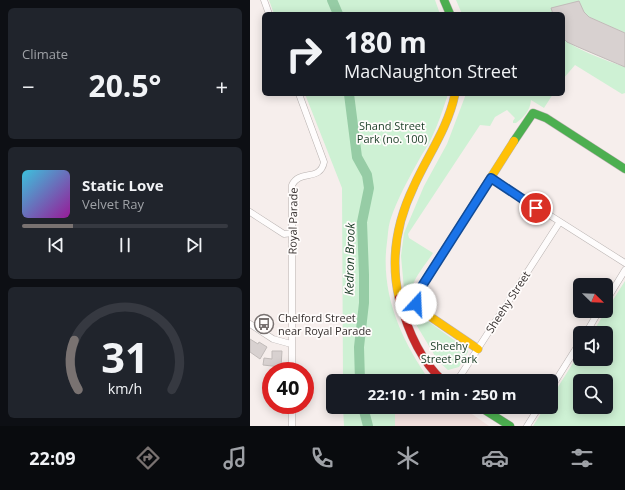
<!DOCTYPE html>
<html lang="en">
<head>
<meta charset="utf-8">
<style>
  body { margin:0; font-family:"Open Sans",sans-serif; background:#20242c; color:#f1f3f6; height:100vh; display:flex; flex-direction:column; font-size:15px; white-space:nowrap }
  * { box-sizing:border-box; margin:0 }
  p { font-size:13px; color:#9ea1a6 }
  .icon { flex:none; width:22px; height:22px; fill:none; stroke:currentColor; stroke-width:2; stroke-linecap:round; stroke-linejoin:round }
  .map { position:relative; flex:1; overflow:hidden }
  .drawer { display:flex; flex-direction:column; gap:8px; padding:8px; background:#0d0f14; width:250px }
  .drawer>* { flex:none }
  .banner { position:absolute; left:12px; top:12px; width:303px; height:84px; border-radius:6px; box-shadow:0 2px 10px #0003; background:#171b24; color:#f1f3f6; overflow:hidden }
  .needle { width:26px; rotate:113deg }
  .tools { position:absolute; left:323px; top:278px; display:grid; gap:8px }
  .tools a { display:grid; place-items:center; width:40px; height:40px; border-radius:6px; background:#171b24; box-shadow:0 2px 10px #0003; font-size:20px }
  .speed { position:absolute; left:12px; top:362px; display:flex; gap:8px; font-size:20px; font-weight:700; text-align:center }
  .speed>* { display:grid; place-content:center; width:52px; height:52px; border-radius:50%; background:#171b24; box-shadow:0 2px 10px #0003; line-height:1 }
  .speed .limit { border:6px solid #d22; background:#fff; color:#111 }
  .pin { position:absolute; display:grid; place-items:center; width:34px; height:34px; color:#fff; margin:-17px; border:2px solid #fff; border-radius:50%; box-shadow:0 1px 4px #0007 }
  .me { position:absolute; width:44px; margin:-22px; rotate:20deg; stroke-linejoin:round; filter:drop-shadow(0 0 3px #0008) }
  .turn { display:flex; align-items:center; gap:14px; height:84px; padding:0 16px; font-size:18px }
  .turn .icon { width:52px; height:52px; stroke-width:2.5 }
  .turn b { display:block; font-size:28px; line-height:34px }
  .big { font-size:30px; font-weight:700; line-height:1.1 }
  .drawer .tile { flex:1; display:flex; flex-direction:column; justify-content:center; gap:6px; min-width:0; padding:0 14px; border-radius:6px; background:#20242c }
  .drawer .dial { align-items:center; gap:0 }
  .dial svg { height:104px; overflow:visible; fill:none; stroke:#363941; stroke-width:7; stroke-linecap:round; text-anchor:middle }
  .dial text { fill:#f1f3f6; stroke:none }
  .song { display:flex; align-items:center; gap:12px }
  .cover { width:48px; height:48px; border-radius:6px; background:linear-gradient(135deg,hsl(190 70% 55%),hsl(300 70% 35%)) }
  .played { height:4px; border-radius:2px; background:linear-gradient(90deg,#797271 25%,#363941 25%) }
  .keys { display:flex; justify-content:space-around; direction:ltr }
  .heat { display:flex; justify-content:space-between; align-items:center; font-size:22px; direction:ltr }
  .trip { position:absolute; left:76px; top:374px; width:232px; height:40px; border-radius:6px; background:#171b24; box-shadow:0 2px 10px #0003; font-weight:700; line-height:40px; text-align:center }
  .dock { display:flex; height:64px; justify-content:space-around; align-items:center; background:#090b0e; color:#9ea1a6 }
  .dock .icon { width:28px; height:28px }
  .dock .active { color:#797271 }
  .dock b { font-size:18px; color:#f1f3f6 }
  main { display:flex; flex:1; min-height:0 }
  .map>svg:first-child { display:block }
  .built { fill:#f2e1de }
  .green { fill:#cef1d4; fill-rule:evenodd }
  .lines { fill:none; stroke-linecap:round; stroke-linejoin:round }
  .river { stroke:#96cca5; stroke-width:10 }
  .building { fill:#d8d1d0; stroke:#c1bbb9 }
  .street-casing { stroke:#b8b2b0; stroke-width:7 }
  .fast-casing { stroke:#b8b2b0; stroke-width:9 }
  .slow-casing { stroke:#b8b2b0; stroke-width:9 }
  .jam-casing { stroke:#b8b2b0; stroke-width:9 }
  .street { stroke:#fefcfc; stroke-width:6 }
  .fast { stroke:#4caf50; stroke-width:8 }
  .slow { stroke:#ffc107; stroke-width:8 }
  .jam { stroke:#c62828; stroke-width:8 }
  .route-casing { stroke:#114b97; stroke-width:10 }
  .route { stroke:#1a73e8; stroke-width:7 }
  .labels { text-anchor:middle; stroke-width:3.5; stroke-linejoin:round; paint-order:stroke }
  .park-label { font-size:11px; fill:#193c25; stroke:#fffcfb }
  .street-label { font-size:11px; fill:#36302f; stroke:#fffcfb }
  .poi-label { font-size:11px; fill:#36302f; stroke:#fffcfb; text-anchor:start }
  .water-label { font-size:12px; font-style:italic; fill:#13361f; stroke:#fffcfb }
</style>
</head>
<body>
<main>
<section class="drawer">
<div class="tile"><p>Climate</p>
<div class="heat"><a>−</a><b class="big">20.5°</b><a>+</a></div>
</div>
<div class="tile">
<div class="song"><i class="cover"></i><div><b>Static Love</b><p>Velvet Ray</p></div></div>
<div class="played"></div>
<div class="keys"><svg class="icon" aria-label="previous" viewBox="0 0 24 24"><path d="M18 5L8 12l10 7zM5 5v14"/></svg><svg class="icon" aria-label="pause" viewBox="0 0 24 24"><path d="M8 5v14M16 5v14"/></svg><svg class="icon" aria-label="next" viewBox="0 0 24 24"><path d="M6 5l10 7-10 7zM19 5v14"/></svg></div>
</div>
<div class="tile dial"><svg viewBox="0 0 100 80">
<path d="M14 69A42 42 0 1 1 86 69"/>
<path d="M14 69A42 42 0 0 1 11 31" stroke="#797271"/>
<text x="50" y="56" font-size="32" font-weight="700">31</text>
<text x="50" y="72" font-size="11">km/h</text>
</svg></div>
</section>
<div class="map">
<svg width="375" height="426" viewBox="0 0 375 426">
  <rect width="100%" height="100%" fill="#f6eeec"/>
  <!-- built -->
  <polygon class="built" points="147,407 212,407 239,426 145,426 145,411"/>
  <!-- green -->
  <g class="green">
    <polygon points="19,0 185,0 190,14 24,14"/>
    <polygon points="206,0 375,0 375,33 339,17 334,12 329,1 302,8 303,14 212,14"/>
    <path d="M313 38C325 50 358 61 375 67V93L372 94 325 65 313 79Z"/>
    <path d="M55 94H198C193 109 188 125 181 139 178 146 173 152 170 158 159 178 147 199 140 221 138 228 138 235 137 242 130 293 151 340 180 381H93L92 188Z"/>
    <path d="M216 94H303L294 108 281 100C280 111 274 117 266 123H263V121L265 118 257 110 245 117 240 126 230 125 158 234 159 238 183 253C172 270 151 291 165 312L218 350V352L209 367 198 370 188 361 161 316 155 300 151 256 154 233 174 186 197 144Z"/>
    <path d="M375 281V426H283L295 407H301V398L330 352V359H356V333H342ZM330 381H356V407H330Z"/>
    <polygon points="93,407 147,407 145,411 145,426 94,426"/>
  </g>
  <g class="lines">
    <!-- river -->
    <g class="river">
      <polyline points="82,0 88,14"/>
      <polyline points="99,94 107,157 117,175 119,188 112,222 114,275 114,303 109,347 110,381"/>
      <polyline points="113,407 118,426"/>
    </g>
  </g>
  <!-- building -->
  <g class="building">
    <polygon points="329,1 334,12 339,17 375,33 375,67 328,47 317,42 313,38 313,14 303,14 301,8"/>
    <polygon points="0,339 8,344 9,342 17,347 10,359 0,352"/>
    <polygon points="22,351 32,351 31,367 13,365 14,358 22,359"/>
  </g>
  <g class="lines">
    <!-- street casing -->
    <g class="street-casing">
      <g id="street">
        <polyline points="14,0 19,14"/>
        <polyline points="241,178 375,263"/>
        <polyline points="0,212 34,234 43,233"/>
        <polyline points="356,301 375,270"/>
        <polyline points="0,324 23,339 41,344"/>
        <polyline points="336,333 349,311"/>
        <path d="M42 371V185C50 169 70 182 74 162L49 94"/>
        <polyline points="207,381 309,223"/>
        <polyline points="301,388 330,342"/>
        <polyline points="42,405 42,426"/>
        <polyline points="277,426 289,407"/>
      </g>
    </g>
    <!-- fast casing -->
    <g class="fast-casing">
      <g id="fast">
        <polyline points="194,0 200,14"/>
        <polyline points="264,141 283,113 296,118 375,169"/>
        <polyline points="230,407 260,426"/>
      </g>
    </g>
    <!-- slow casing -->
    <g class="slow-casing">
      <g id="slow">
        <path d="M149 298C140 259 147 221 164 186 178 155 198 128 205 94"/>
        <polyline points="228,349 169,309 166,304 165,297 264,141"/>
      </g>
    </g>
    <!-- jam casing -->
    <g class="jam-casing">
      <path id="jam" d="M149 298C157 329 169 359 193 381"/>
    </g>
    <!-- street -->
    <use href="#street" class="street"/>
    <!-- fast -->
    <use href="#fast" class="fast"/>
    <!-- slow -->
    <use href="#slow" class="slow"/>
    <!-- jam -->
    <use href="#jam" class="jam"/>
  </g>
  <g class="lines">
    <!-- route casing -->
    <g class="route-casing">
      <polyline id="route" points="166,304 165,297 241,178 286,208"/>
    </g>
    <!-- route -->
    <use href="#route" class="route"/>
  </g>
  <!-- icons -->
  <defs>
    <g id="bus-ring" transform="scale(1)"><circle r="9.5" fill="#fffcfb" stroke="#797271" stroke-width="1.5"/><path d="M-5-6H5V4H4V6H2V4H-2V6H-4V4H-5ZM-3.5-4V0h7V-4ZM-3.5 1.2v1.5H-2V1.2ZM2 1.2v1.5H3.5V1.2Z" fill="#797271"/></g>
  </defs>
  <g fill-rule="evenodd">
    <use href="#bus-ring" x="14" y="324"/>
  </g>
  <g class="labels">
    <!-- park labels -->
    <g class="park-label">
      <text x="142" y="130">Shand Street<tspan x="142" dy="13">Park (no. 100)</tspan></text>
      <text x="199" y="350">Sheehy<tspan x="199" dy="13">Street Park</tspan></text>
    </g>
    <!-- street labels -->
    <g class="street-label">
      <text transform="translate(43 221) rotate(-89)" y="4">Royal Parade</text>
      <text transform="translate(258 302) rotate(-57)" y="4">Sheehy Street</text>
    </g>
    <!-- poi labels -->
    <g class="poi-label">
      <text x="28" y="322">Chelford Street<tspan x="28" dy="13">near Royal Parade</tspan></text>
    </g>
    <!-- water labels -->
    <g class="water-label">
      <text transform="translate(100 259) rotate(-89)" y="4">Kedron Brook</text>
    </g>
  </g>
</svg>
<div class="tools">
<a><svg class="needle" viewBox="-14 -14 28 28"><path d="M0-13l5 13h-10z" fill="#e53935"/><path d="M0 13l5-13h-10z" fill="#9ea1a6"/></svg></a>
<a><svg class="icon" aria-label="sound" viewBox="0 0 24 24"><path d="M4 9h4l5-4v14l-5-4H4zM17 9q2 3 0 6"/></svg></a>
<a><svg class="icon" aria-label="search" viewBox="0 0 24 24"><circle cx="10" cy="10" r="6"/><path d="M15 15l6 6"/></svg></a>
</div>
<div class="speed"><div class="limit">40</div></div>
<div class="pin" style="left:286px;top:208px;background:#d93025"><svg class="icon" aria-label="arrive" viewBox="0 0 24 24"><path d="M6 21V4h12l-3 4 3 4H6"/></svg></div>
<svg class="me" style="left:166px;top:304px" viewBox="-20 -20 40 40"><circle r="19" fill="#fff"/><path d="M0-13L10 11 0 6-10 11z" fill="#1a73e8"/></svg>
<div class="trip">22:10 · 1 min · 250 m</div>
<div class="banner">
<div class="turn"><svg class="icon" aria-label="right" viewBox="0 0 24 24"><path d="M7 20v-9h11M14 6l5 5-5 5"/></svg><div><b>180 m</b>MacNaughton Street</div></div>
</div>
</div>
</main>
<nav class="dock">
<b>22:09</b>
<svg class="icon active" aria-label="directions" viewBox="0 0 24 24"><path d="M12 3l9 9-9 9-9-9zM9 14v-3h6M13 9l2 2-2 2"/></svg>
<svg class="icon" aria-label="music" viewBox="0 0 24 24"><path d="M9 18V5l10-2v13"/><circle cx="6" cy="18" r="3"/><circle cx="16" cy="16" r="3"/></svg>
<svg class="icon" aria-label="phone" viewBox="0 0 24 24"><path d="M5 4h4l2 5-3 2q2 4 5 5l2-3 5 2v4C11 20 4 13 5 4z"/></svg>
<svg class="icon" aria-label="climate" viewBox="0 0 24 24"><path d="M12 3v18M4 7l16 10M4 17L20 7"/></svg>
<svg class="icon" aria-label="car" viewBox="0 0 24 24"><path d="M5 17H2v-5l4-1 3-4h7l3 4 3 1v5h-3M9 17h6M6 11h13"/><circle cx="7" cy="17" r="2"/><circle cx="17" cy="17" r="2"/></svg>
<svg class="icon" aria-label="filters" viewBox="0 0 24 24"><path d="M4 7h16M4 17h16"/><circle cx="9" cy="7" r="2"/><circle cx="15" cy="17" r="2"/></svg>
</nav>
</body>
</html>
